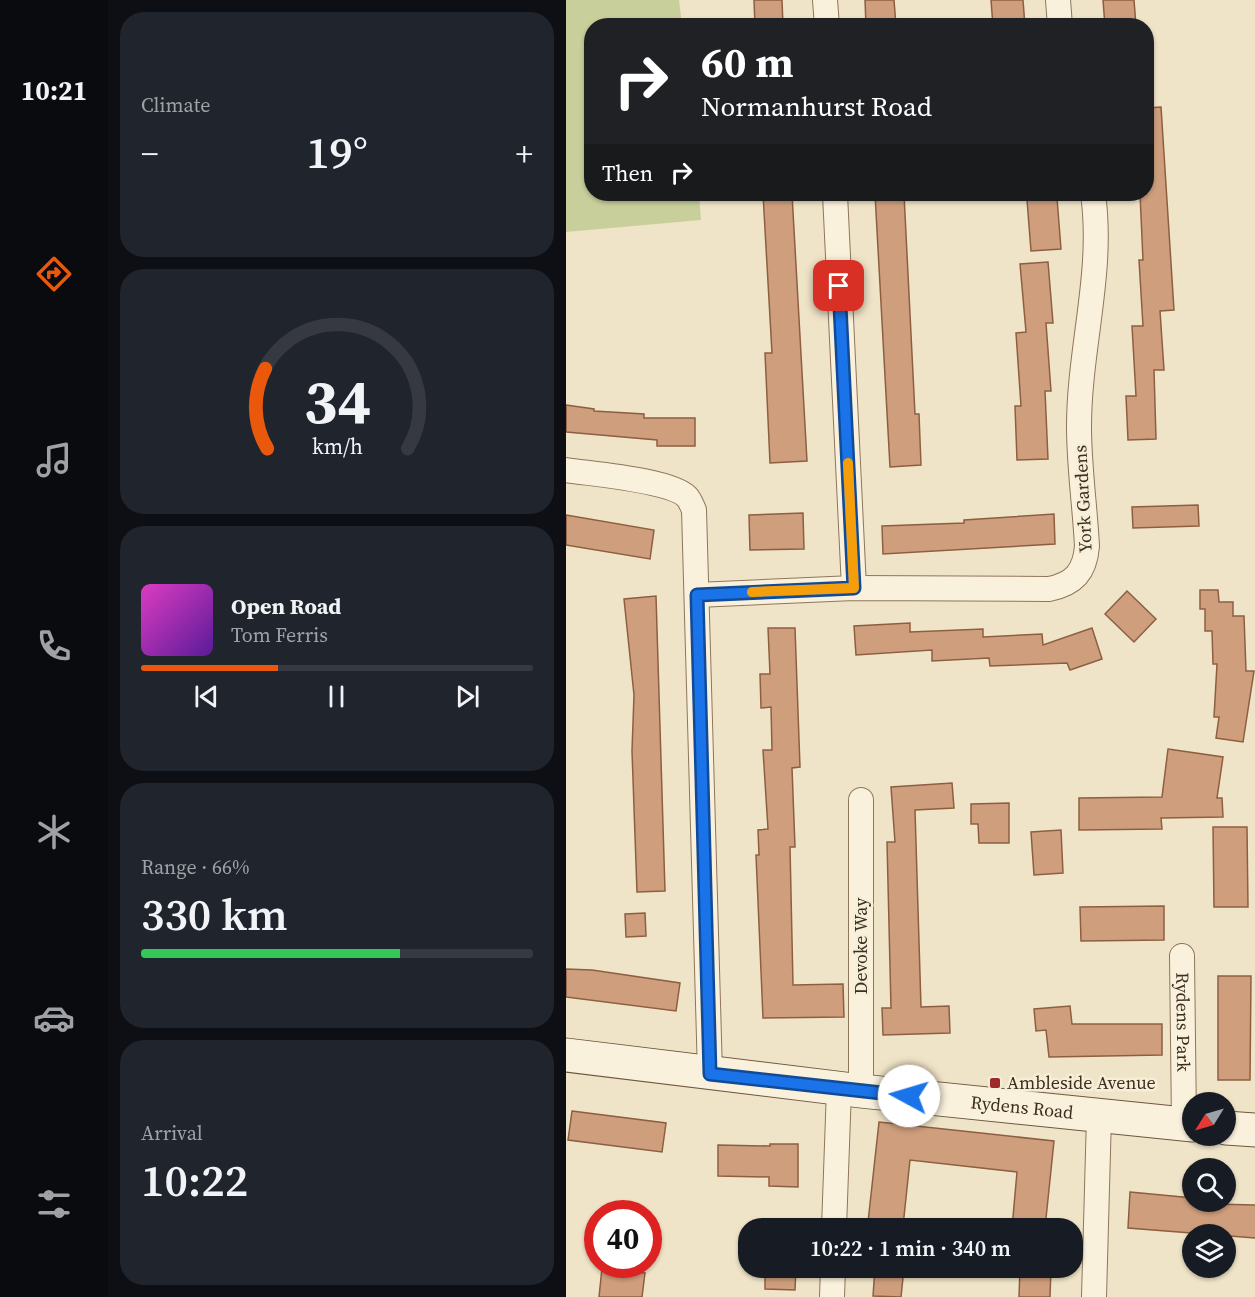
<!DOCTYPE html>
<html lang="en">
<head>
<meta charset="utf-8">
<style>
  body { margin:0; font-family:"Source Serif 4",serif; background:#20242c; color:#f1f3f6; height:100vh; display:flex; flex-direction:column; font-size:22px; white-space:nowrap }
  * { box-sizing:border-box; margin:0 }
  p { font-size:20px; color:#9ea1a6 }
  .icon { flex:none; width:33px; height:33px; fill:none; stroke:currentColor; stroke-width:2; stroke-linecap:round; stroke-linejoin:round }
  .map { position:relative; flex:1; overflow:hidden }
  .drawer { display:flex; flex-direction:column; gap:12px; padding:12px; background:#0d0f14; width:458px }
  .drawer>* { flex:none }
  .banner { position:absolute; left:18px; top:18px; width:570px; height:183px; border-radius:24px; box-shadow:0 2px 4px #0004; background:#202124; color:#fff; overflow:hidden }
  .needle { width:39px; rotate:233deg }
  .fabs { position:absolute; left:616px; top:1092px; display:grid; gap:12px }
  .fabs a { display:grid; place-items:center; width:54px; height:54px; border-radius:50%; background:#171b24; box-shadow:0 2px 4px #0004; font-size:30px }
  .speed { position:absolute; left:18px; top:1200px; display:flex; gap:12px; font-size:30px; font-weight:700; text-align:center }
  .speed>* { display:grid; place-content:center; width:78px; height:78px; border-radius:50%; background:#171b24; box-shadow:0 2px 4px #0004; line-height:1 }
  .speed .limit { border:9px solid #d22; background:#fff; color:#111 }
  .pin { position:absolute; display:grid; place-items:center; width:51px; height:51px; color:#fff; margin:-26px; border-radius:12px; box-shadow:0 3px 9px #0006 }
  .me { position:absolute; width:66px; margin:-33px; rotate:276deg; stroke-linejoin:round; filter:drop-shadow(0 0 4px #0008) }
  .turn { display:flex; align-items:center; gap:21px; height:126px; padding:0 18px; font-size:27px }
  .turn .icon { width:78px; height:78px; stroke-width:2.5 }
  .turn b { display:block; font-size:42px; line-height:51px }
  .then { display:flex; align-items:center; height:57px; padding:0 18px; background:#0003; gap:12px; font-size:22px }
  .big { font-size:45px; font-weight:600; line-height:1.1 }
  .drawer .widget { flex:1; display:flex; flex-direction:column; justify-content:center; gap:9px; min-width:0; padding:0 21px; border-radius:24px; background:#20242c }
  .drawer .dial { align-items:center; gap:0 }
  .dial svg { height:156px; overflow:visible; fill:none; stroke:#363941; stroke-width:7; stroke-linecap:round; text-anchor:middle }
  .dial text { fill:#f1f3f6; stroke:none }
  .song { display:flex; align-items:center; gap:18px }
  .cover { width:72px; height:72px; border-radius:9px; background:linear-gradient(135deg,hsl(310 70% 55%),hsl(270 70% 35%)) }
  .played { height:6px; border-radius:3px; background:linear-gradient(90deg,#ea580c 35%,#363941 35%) }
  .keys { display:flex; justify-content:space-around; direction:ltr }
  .heat { display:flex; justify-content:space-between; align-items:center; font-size:33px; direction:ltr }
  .charge { height:9px; border-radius:4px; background:linear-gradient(90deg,#34c759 66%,#363941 0) }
  .trip { position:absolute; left:172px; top:1218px; width:345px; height:60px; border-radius:24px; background:#171b24; box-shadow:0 2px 4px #0004; font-weight:600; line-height:60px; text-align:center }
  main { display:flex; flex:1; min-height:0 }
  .menu { display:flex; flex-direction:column; width:108px; justify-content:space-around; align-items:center; background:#090b0e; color:#9ea1a6 }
  .menu .icon { width:42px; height:42px }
  .menu .on { color:#ea580c }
  .menu b { font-size:27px; color:#f1f3f6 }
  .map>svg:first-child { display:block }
  .green { fill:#c9cf9b }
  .building { fill:#cf9f7d; stroke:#8d5f41; stroke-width:1.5 }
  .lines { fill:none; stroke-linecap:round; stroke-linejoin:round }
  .street-casing { stroke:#8d765c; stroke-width:26 }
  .secondary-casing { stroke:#6f573f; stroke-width:35 }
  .street { stroke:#faf1dc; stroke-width:24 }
  .secondary { stroke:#faf1dc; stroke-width:33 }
  .route-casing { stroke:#114b97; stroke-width:15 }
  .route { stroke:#1a73e8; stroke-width:10 }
  .slow { stroke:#f59e0b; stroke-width:10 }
  .poi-dot { fill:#9e2a2b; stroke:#f7eed8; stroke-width:2 }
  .labels { text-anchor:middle; stroke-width:5; stroke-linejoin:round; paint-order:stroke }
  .street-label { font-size:18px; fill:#3d2e20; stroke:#f7eed8 }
  .poi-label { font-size:18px; fill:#3d2e20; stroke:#f7eed8; text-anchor:start }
</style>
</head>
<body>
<main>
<nav class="menu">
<b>10:21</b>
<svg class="icon on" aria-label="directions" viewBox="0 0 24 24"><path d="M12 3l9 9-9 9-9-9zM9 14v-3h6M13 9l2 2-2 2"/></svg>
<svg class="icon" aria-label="music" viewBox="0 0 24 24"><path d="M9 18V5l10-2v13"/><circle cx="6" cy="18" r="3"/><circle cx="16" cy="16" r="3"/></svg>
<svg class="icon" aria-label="phone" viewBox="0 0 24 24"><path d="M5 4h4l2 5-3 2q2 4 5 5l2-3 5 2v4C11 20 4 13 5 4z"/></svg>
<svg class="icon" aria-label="climate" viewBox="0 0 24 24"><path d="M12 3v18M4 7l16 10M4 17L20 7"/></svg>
<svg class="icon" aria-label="car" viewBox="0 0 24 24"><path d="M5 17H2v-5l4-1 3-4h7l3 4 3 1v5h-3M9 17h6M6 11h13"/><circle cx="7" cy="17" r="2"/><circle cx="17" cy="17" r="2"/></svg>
<svg class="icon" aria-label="filters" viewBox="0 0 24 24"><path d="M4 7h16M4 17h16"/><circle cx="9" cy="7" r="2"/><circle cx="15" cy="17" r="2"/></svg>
</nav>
<section class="drawer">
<div class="widget"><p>Climate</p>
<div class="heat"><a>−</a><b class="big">19°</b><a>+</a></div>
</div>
<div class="widget dial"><svg viewBox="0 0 100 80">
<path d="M14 69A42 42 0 1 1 86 69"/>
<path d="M14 69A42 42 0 0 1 13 28" stroke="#ea580c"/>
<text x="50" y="56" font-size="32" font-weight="700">34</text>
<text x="50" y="72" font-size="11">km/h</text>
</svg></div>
<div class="widget">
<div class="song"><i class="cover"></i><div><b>Open Road</b><p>Tom Ferris</p></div></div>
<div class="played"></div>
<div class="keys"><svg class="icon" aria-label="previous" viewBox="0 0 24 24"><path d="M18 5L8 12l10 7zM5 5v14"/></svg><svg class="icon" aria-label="pause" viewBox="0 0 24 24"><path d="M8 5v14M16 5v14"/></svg><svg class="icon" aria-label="next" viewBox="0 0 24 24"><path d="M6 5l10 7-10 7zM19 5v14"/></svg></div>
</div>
<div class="widget"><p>Range · 66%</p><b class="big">330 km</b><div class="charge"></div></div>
<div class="widget"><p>Arrival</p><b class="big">10:22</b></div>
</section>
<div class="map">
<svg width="690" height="1297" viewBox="0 0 690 1297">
  <rect width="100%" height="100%" fill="#f0e4c8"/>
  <!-- green -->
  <polygon class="green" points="0,0 113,0 116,25 26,26 26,194 133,194 135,220 0,232"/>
  <!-- building -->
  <g class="building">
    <polygon points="188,0 216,0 217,26 189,26"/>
    <polygon points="299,0 328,0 330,26 300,26"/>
    <polygon points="425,0 457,0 459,26 427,26"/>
    <polygon points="537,0 568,0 570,26 539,26"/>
    <polygon points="595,107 608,310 594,311 598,370 588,370 590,439 562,440 560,396 570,396 566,326 577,326 573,260 577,260 574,194 580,194 580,108"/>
    <polygon points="197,194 226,194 241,461 204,463 199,353 206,353"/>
    <polygon points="309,194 338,194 349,414 353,414 355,465 324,467"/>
    <polygon points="491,198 495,249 465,251 461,200"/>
    <polygon points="482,262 487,323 480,323 485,391 479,391 482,459 451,460 449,406 455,406 450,333 460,332 454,264"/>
    <polygon points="0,405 28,409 28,411 78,414 78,418 129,418 129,446 91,446 91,440 0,432"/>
    <polygon points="632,505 633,526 567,528 566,507"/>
    <polygon points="237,513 238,549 184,550 183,515"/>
    <polygon points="488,514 489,544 317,554 316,526 398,523 398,520"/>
    <polygon points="0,515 88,530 84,559 0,545"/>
    <polygon points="634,590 652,590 653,602 667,602 667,616 678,616 680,671 688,671 677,742 650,738 653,717 648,717 651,664 647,664 646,631 639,631 639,609 634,609"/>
    <polygon points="561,591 590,619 568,642 539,614"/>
    <polygon points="90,596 99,891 71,892 66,751 68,695 58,599"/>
    <polygon points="344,623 344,632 417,629 417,637 476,634 477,645 526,628 536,659 504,670 501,663 424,666 423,658 366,661 366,650 290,655 288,626"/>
    <polygon points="202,628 229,628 234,767 226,768 229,847 224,847 227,985 277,984 278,1017 197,1018 190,855 193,855 192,830 202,829 197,750 206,750 205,707 195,708 194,674 204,674"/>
    <polygon points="602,749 657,757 651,798 656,798 657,817 595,818 596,829 513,830 513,798 596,797"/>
    <polygon points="386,783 388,808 349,810 355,1007 383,1006 384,1033 317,1035 316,1008 325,1008 321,842 329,842 325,787"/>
    <polygon points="443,803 443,843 413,843 412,824 405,824 405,804"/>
    <polygon points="647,827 681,827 682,907 648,907"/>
    <polygon points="495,830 497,873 468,875 465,832"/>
    <polygon points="598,906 598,940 515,941 514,907"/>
    <polygon points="79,913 80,936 60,937 59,914"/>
    <polygon points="0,969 26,970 114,983 110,1011 0,997"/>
    <polygon points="652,976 685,976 684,1080 652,1080"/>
    <polygon points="504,1006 506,1024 596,1024 596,1055 483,1057 480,1030 470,1031 468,1009"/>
    <polygon points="6,1111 100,1123 96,1152 2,1140"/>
    <polygon points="313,1122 488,1141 479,1228 446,1228 451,1172 344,1160 337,1226 302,1222"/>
    <polygon points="204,1144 232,1144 232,1187 203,1186 203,1177 152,1176 152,1145 204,1146"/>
    <polygon points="564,1192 627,1198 627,1202 649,1202 648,1204 690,1205 690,1238 562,1228"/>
    <polygon points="36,1268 79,1273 76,1297 33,1297"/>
    <polygon points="199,1268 230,1268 229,1290 199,1289"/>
    <polygon points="309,1268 338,1268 335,1297 307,1296"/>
    <polygon points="454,1268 485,1268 484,1297 453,1297"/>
  </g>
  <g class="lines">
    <!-- street casing -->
    <g class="street-casing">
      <g id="street">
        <polyline points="259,0 261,26"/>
        <polyline points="492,0 494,26"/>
        <polyline points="269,194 288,588"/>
        <path d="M0 470C25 474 105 480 121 497 124 500 126 506 128 510L144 1074"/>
        <path d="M131 595 288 588 483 589C508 584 519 572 521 546 519 507 513 467 513 427 513 348 538 272 527 194"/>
        <polyline points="295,800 295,1091"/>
        <path id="s1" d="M616 956 618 1124"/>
        <polyline points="268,1228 273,1089"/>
        <polyline points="266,1297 267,1268"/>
        <polyline points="528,1297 533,1116"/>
      </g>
    </g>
    <!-- secondary casing -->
    <g class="secondary-casing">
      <g id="secondary">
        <path id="s2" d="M0 1055 295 1091 627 1125"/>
        <polyline points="660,1128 690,1130"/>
      </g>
    </g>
    <!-- street -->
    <use href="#street" class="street"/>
    <!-- secondary -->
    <use href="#secondary" class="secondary"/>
  </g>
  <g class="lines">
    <!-- route casing -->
    <g class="route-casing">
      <polyline id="route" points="273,286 288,588 131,595 144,1074 343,1096"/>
    </g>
    <!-- route -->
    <use href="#route" class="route"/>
    <!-- slow -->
    <polyline class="slow" points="186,592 288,588 282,463"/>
  </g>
  <!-- markers -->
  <rect class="poi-dot" x="423" y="1077" width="12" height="12" rx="3"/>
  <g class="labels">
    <!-- street labels -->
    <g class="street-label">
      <text transform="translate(517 499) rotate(-93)" y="6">York Gardens</text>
      <text transform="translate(295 946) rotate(-90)" y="6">Devoke Way</text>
      <text dy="6" stroke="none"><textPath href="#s1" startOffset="66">Rydens Park</textPath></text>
      <text dy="6" stroke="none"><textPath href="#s2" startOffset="459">Rydens Road</textPath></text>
    </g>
    <!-- poi labels -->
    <g class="poi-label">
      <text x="441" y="1089">Ambleside Avenue</text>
    </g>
  </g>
</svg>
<div class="fabs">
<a><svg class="needle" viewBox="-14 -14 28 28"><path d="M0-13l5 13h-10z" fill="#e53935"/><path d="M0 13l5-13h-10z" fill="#9ea1a6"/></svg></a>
<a><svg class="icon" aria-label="search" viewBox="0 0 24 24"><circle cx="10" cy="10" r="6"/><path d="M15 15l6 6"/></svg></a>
<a><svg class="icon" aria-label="layers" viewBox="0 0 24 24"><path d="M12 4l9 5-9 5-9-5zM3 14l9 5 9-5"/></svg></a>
</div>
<div class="speed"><div class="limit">40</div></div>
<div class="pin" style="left:273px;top:286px;background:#d93025"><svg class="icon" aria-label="arrive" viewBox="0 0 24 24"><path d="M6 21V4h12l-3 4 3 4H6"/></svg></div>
<svg class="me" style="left:343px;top:1096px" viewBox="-20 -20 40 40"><circle r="19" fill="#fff"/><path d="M0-13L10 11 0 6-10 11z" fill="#1a73e8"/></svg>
<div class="trip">10:22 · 1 min · 340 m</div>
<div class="banner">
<div class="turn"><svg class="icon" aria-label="right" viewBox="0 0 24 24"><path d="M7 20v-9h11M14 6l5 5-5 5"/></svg><div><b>60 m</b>Normanhurst Road</div></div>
<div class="then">Then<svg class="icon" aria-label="right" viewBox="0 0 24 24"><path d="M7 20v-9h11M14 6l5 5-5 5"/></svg></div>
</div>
</div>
</main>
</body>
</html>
